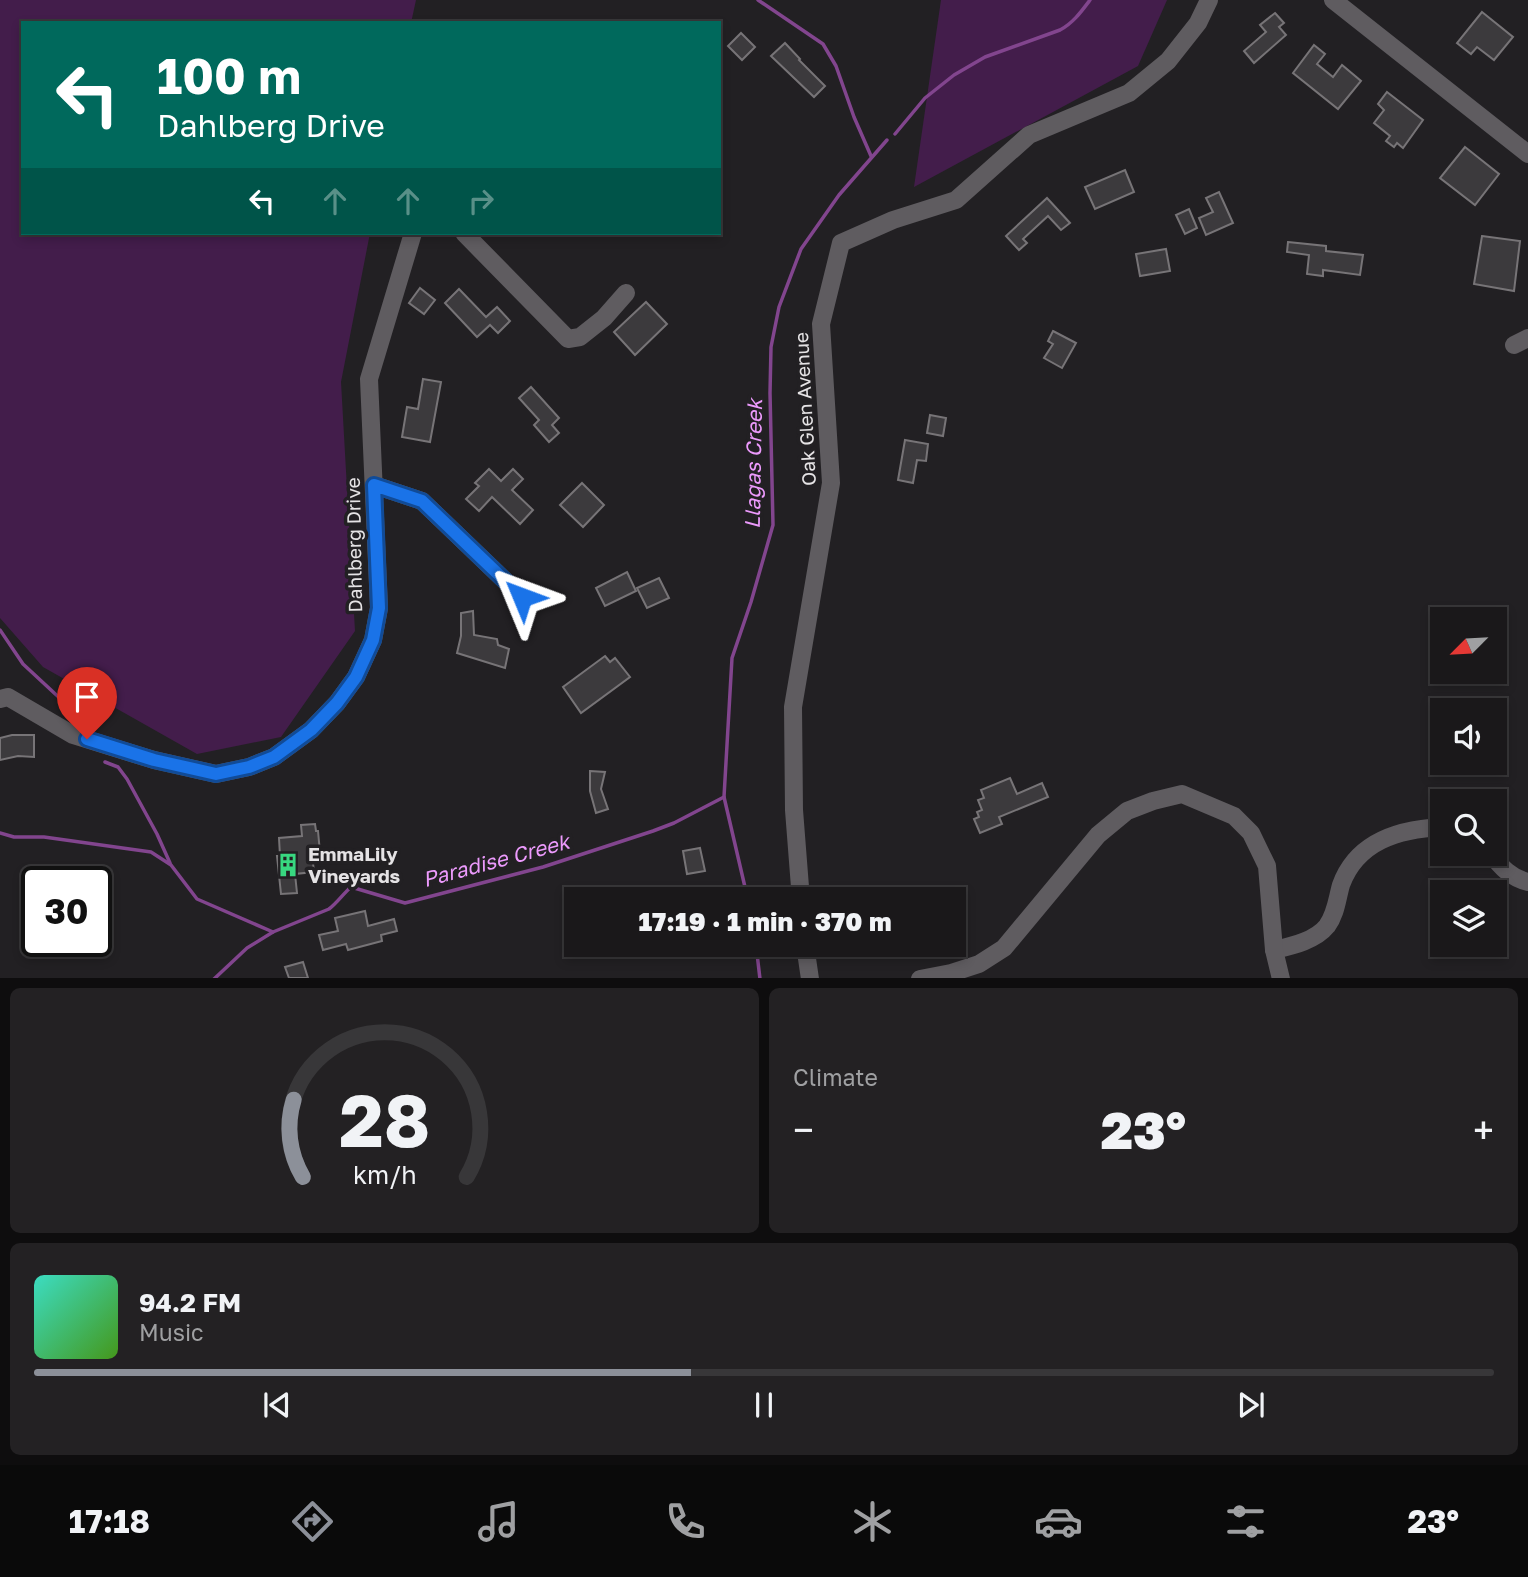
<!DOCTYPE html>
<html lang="en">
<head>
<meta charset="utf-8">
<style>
  body { margin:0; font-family:"Golos Text",sans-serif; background:#232123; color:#f1f3f6; height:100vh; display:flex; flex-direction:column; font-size:26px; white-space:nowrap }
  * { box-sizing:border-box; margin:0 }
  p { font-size:23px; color:#9fa0a2 }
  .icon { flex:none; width:38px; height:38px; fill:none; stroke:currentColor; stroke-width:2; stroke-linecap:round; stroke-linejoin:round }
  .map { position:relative; height:978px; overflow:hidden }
  .details { display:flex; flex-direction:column; gap:10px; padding:10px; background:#0e0d0e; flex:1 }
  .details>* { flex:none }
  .top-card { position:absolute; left:21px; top:21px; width:700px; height:214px; border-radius:0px; box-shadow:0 4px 10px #0003,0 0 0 2px #383739; background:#00695c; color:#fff; overflow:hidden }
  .needle { width:46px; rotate:246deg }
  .tools { position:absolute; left:1430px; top:607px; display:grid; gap:14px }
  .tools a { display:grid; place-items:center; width:77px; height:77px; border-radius:0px; background:#1a181a; box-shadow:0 4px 10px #0003,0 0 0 2px #383739; font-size:35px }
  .speed { position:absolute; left:21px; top:866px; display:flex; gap:14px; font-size:35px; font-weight:700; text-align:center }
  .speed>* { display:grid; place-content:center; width:91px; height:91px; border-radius:50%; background:#1a181a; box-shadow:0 4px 10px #0003,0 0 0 2px #383739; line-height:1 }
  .speed .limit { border:4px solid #111; border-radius:10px; background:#fff; color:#111 }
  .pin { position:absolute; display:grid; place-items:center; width:60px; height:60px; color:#fff; margin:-72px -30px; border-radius:50% 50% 50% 0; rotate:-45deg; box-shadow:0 0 7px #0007 }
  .pin .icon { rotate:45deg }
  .me { position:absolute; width:77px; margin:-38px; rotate:314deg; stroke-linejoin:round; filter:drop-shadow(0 0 5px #0008) }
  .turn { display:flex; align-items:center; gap:24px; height:147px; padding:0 21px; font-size:32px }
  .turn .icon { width:91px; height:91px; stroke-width:2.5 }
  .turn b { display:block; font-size:49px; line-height:60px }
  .lanes { display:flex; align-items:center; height:66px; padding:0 21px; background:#0003; justify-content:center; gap:35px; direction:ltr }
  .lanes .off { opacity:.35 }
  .big { font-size:52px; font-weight:800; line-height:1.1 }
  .details .tile { flex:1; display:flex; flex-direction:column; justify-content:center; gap:10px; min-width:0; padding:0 24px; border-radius:10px; background:#232123 }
  .details .dial { align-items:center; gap:0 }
  .dial svg { height:182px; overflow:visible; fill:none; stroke:#383739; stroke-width:7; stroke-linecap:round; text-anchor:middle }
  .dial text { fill:#f1f3f6; stroke:none }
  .song { display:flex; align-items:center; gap:21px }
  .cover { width:84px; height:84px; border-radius:10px; background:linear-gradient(135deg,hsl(170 70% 55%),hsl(100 70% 35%)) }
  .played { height:7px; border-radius:4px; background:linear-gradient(90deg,#8c9099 45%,#383739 45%) }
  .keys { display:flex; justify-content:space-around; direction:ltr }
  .heat { display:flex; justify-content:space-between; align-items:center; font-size:38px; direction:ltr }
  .details .tiles { flex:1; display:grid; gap:10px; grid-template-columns:1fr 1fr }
  .tile:last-child { grid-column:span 2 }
  .trip { position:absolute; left:564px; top:887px; width:402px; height:70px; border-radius:0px; background:#1a181a; box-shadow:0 4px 10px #0003,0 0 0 2px #383739; font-weight:800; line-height:70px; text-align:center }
  .menu { display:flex; height:112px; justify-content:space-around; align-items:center; background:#0a0a0a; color:#9fa0a2 }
  .menu .icon { width:49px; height:49px }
  .menu .on { color:#8c9099 }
  .menu b { font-size:32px; color:#f1f3f6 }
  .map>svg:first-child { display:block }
  .green { fill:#431d4b }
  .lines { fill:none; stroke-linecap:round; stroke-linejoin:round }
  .stream { stroke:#82458e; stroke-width:3.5 }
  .building { fill:#3c3a3d; stroke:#777477; stroke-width:2 }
  .minor { stroke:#5f5c60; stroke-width:18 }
  .route-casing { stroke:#114b97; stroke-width:18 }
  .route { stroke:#1a73e8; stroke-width:12 }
  .labels { text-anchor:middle; stroke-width:7; stroke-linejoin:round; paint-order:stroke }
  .street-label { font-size:19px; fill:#e5e3e5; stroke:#222023 }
  .poi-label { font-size:19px; font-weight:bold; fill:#e5e3e5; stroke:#222023; text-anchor:start }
  .water-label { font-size:21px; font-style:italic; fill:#ec9afc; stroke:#222023 }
</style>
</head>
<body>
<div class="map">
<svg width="1528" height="979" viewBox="0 0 1528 979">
  <rect width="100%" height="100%" fill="#222023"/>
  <!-- green -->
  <g class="green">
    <polygon points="0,0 416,0 411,23 23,23 23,233 370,233 341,382 355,631 281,737 197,754 43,667 0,618"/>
    <polygon points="941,0 1167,0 1138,66 914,187"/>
  </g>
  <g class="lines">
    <!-- stream -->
    <g class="stream">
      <polyline points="758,0 823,44 836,66 854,117 871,156"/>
      <path d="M895 134 925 98 954 75 985 57 1060 30C1073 23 1081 12 1090 0"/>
      <polyline points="0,630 23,664 65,703 90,718 90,729"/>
      <polyline points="105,762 118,767 127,779 157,834 170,863"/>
      <polyline points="0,833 14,837 44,837 151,852 171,865 197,899 273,932"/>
      <polyline points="748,900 724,797 732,658 751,602 773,525 770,393 771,347 779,307 801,249 839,195 887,140"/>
      <polyline points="756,945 760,979"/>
      <path d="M214 979 247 948 273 932 329 909C337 903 343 894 351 887L405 903 543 867 653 831 674 823 724 797"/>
    </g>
  </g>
  <!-- building -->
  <g class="building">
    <polygon points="1482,12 1513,37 1494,60 1477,47 1471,54 1457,43"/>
    <polygon points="1275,13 1284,23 1279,27 1286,35 1254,63 1244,51 1266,32 1260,25"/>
    <polygon points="741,33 755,47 742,60 728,46"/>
    <polygon points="785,43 800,59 799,60 825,86 814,97 771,56"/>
    <polygon points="1314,45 1325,54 1317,64 1333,77 1342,65 1361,81 1338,109 1293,73"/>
    <polygon points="1387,92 1423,120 1403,148 1397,143 1394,147 1386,141 1390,136 1374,123 1384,110 1378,104"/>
    <polygon points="1465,147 1499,174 1475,205 1440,178"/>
    <polygon points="1125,170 1134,192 1095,209 1085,187"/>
    <polygon points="1219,192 1233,223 1206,235 1199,218 1213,212 1206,198"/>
    <polygon points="1047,198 1070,223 1061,230 1048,216 1023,239 1027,243 1019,250 1006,236"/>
    <polygon points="1189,209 1197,228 1185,234 1176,215"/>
    <polygon points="1482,236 1520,241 1514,291 1474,284"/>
    <polygon points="1288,242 1326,246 1326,251 1363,255 1360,275 1323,270 1323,276 1307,274 1309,255 1287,252"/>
    <polygon points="1166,249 1170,271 1140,276 1136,254"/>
    <polygon points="420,288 435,300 424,314 409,303"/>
    <polygon points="459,289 486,317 497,307 510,321 498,333 490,325 477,337 445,303"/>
    <polygon points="646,302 667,324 635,355 614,332"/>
    <polygon points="1053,331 1076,343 1062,368 1044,358 1053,344 1048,341"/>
    <polygon points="423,379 441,382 430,442 402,437 407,407 418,409"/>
    <polygon points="531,387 559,418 552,425 559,433 549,442 534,425 539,420 519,398"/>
    <polygon points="930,415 946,418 943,436 927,433"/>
    <polygon points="905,440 928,444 926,461 917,460 913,483 898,480"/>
    <polygon points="489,469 501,481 513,469 523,479 512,490 533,510 520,524 492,497 479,511 466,499 479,486 475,483"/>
    <polygon points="582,483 604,505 583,527 560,505"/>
    <polygon points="627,572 636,591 605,606 596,588"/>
    <polygon points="659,578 669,598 647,608 637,588"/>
    <polygon points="473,611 474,635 497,639 498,645 509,649 505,668 457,653 461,636 461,613"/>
    <polygon points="605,656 610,662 615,658 630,677 581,713 563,687"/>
    <polygon points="12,735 34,735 34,757 18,756 0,760 0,738"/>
    <polygon points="590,771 605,772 601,789 608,809 596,813 590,791"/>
    <polygon points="1010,778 1017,794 1042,783 1048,797 999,817 1002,824 980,833 974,819 979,817 977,812 982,810 978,800 984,798 981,790"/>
    <polygon points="315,824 316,831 318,831 320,853 312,854 314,872 295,874 297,893 281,894 277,856 280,856 279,838 302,836 301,825"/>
    <polygon points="700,848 705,871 687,874 683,851"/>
    <polygon points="365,911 368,926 394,919 397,931 381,935 382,941 348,950 346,944 323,950 319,935 338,931 335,918"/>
    <polygon points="303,962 308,978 289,978 285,967"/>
  </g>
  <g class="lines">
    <!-- minor -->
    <g class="minor">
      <polyline points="1333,0 1528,154"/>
      <polyline points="464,233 568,339 580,337 604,318 626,293"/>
      <polyline points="1514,345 1528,338"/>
      <polyline points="374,485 422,501 522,597"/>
      <polyline points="0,699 8,697 73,735 154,760 216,774 249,767 274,757 311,730 337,703 356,677 373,640 379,608 369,379 413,233"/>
      <path d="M1491 854C1501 867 1511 878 1528 882"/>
      <polyline points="801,900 794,810 793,707 831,483 821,324 841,243 893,220 956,200 1029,135 1129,93 1168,61 1198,23 1209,0"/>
      <polyline points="805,945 810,979"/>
      <path d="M1274 950C1291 946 1315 941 1327 926 1336 914 1337 899 1341 885 1357 841 1399 829 1442 827"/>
      <polyline points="920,979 951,973 979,964 1004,948 1098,835 1127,811 1153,801 1182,794 1234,816 1251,833 1267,866 1274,950 1281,979"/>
    </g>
  </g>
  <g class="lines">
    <!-- route casing -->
    <g class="route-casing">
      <polyline id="route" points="87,739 154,760 216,774 249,767 274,757 311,730 337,703 356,677 373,640 379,608 374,485 422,501 522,597"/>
    </g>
    <!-- route -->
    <use href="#route" class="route"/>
  </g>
  <!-- icons -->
  <defs>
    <g id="building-bare" transform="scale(1.89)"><path d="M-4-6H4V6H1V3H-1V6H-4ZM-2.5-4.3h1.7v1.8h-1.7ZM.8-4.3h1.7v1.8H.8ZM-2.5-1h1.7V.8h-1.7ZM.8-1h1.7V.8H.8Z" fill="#38d880" stroke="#222023" stroke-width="2.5" paint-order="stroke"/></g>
  </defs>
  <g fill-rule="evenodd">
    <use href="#building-bare" x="288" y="865"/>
  </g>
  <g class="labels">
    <!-- street labels -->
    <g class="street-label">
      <text transform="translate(805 409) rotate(-93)" y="7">Oak Glen Avenue</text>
      <text transform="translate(354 545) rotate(-91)" y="7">Dahlberg Drive</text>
    </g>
    <!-- poi labels -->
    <g class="poi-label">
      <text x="308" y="861">EmmaLily<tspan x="308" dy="22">Vineyards</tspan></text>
    </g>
    <!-- water labels -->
    <g class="water-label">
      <text transform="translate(754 464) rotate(-89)" y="7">Llagas Creek</text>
      <text transform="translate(496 861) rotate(-15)" y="7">Paradise Creek</text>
    </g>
  </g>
</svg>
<div class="tools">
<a><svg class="needle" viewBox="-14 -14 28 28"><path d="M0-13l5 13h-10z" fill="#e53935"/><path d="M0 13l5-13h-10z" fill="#9fa0a2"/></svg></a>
<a><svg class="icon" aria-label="sound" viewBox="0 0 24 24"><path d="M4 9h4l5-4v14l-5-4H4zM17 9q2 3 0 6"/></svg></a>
<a><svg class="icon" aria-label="search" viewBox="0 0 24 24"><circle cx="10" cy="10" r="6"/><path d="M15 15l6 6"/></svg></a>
<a><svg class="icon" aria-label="layers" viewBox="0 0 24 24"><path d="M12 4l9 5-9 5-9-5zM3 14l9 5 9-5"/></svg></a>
</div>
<div class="speed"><div class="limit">30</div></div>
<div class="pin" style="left:87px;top:739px;background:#d93025"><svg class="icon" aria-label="arrive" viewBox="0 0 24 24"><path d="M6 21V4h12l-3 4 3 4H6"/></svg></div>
<svg class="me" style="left:522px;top:597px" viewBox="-20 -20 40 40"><path d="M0-17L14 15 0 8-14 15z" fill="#1a73e8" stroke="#fff" stroke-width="4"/></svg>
<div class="trip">17:19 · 1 min · 370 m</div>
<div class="top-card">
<div class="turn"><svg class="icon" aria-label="left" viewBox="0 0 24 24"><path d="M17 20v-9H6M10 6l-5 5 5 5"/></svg><div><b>100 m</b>Dahlberg Drive</div></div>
<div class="lanes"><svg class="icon" aria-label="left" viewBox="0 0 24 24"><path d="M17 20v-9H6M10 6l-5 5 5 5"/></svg><svg class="icon off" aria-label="ahead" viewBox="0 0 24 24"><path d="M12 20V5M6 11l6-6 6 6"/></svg><svg class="icon off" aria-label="ahead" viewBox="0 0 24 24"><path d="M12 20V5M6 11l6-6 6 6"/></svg><svg class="icon off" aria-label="right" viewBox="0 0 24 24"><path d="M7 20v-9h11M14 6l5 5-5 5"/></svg></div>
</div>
</div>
<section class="details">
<div class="tiles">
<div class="tile dial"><svg viewBox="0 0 100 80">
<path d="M14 69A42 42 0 1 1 86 69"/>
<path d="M14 69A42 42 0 0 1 10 35" stroke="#8c9099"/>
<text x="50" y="56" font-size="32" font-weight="700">28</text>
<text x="50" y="72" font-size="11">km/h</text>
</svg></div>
<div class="tile"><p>Climate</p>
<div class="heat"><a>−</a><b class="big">23°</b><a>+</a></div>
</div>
<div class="tile">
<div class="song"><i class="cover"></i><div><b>94.2 FM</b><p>Music</p></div></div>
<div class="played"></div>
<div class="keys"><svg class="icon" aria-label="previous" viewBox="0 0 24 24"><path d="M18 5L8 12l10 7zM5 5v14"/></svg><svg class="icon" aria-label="pause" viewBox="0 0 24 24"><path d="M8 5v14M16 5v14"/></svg><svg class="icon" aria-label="next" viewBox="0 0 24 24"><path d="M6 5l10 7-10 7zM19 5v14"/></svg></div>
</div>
</div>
</section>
<nav class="menu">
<b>17:18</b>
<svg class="icon on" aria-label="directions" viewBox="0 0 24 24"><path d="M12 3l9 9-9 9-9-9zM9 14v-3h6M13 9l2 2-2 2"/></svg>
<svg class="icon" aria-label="music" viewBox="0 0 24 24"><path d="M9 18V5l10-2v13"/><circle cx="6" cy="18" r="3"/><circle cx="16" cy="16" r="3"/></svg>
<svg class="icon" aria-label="phone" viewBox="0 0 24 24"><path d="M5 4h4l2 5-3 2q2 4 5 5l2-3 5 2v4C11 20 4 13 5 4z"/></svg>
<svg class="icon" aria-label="climate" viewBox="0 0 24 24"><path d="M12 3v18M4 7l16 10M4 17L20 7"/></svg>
<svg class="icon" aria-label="car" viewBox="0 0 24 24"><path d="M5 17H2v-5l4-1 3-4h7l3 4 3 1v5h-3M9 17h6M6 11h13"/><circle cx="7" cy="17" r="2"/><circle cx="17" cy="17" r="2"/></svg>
<svg class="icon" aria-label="filters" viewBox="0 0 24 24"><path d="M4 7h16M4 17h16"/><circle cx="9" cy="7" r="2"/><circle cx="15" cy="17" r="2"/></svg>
<b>23°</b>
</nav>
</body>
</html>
